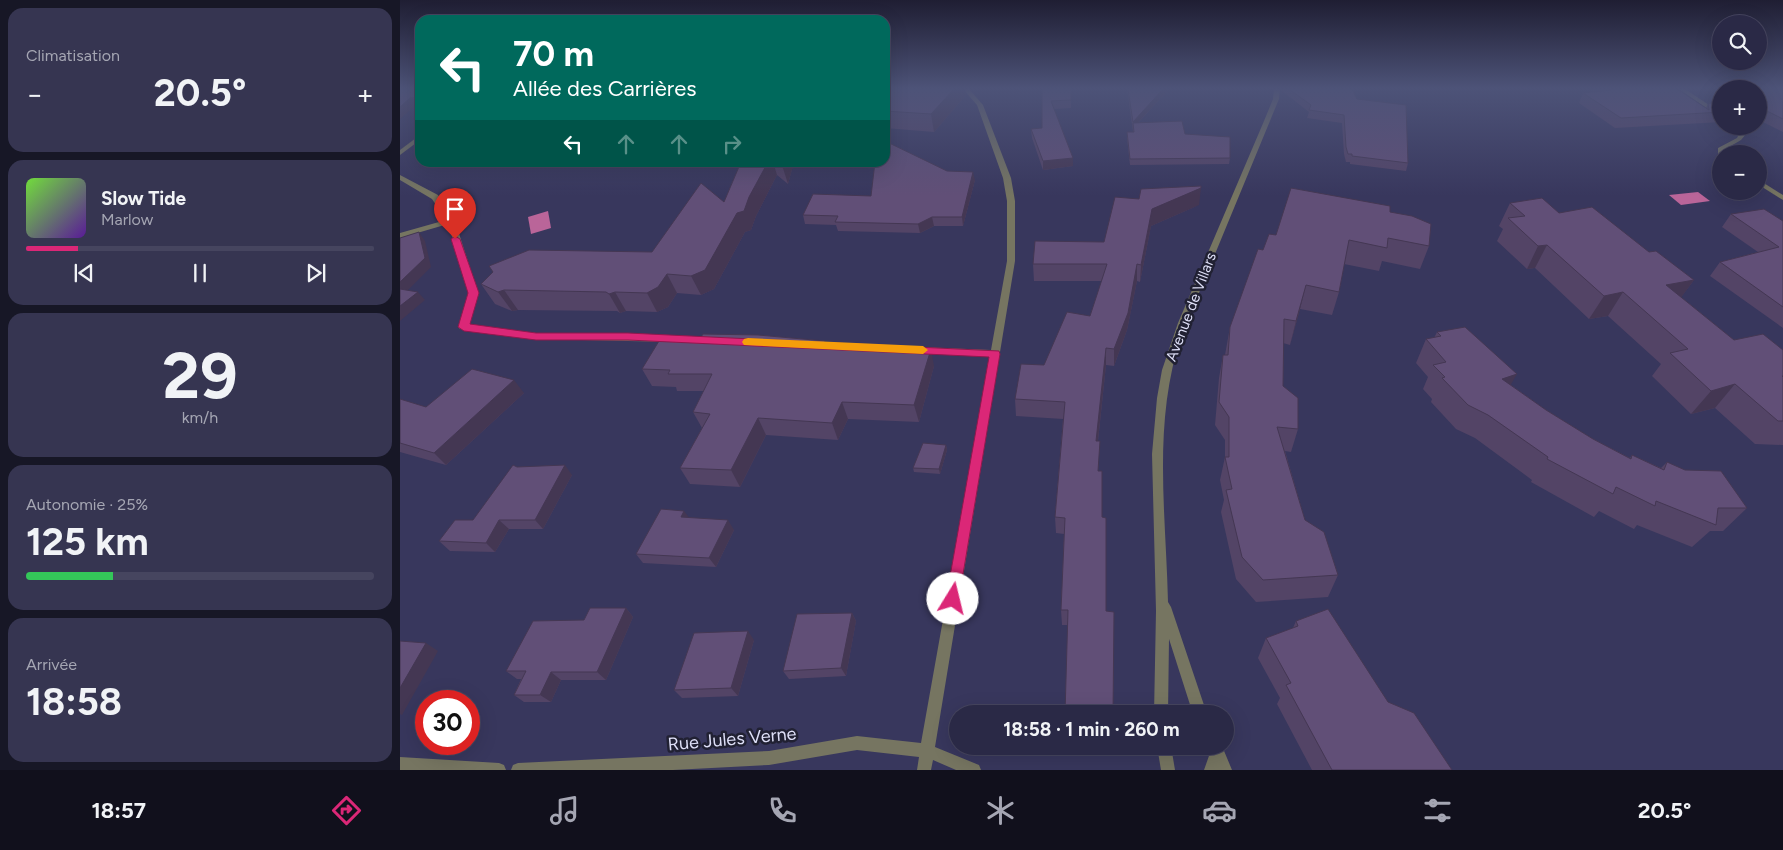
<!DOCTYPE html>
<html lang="fr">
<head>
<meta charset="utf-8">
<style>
  body { margin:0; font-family:Figtree,sans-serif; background:#363551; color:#f1f3f6; height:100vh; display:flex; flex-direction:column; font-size:19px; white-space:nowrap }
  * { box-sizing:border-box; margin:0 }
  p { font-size:16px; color:#a5a6b3 }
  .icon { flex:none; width:28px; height:28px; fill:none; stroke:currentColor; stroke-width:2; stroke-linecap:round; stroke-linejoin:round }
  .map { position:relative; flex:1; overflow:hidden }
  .details { display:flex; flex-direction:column; gap:8px; padding:8px; background:#171726; width:400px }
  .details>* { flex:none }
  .hud { position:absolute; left:15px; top:15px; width:475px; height:152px; border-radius:15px; box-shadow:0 5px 20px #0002,0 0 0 1px #46455f; background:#00695c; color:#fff; overflow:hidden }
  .fabs { position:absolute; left:1312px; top:15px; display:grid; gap:10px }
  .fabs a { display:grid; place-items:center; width:55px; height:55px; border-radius:50%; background:#2a2946; box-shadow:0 5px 20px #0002,0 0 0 1px #46455f; font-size:25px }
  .speed { position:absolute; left:15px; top:690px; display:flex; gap:10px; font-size:25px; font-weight:700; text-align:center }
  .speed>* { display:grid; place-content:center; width:65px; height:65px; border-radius:50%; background:#2a2946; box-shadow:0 5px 20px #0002,0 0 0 1px #46455f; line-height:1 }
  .speed .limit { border:8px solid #d22; background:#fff; color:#111 }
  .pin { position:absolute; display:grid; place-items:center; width:42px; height:42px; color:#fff; margin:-51px -21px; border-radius:50% 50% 50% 0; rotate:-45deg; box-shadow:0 0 5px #0007 }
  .pin .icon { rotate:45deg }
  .me { position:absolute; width:55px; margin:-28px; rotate:9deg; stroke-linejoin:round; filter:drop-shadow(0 0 4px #0008) }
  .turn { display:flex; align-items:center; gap:18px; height:105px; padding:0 15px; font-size:22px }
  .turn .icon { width:65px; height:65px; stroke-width:2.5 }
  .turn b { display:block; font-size:35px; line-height:42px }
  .lanes { display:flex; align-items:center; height:48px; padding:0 15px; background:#0003; justify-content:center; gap:25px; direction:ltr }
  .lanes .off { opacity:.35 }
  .big { font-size:38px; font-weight:700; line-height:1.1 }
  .details .tile { flex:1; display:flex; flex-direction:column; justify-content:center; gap:8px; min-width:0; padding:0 18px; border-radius:15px; background:#363551 }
  .details .dial { align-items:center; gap:0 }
  .dial b { font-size:65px; line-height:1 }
  .song { display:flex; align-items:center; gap:15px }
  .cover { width:60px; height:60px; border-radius:8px; background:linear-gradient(135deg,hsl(100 70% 55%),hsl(270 70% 35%)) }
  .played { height:5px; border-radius:2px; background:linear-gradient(90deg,#db2777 15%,#46455f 15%) }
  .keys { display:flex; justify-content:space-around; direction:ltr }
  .heat { display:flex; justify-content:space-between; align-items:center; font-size:28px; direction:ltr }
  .charge { height:8px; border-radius:4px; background:linear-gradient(90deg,#34c759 25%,#46455f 0) }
  .trip { position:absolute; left:549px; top:705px; width:285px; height:50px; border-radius:25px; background:#2a2946; box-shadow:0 5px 20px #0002,0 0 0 1px #46455f; font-weight:700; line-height:50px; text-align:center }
  .tab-bar { display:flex; height:80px; justify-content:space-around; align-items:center; background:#11101c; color:#a5a6b3 }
  .tab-bar .icon { width:35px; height:35px }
  .tab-bar .current { color:#db2777 }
  .tab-bar b { font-size:22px; color:#f1f3f6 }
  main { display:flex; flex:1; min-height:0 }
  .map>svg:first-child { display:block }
  .water { fill:#ba6599 }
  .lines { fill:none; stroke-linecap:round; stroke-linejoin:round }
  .street { fill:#767561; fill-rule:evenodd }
  .wall { fill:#534466 }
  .shaded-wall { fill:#443753 }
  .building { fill:#614f77; stroke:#443753 }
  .route { fill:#db2777; stroke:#8e194d }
  .slow { fill:#f59e0b }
  .labels { text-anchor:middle; stroke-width:5; stroke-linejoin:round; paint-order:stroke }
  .street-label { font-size:15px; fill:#dedff7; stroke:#212133 }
  .near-street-label { font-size:18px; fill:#dedff7; stroke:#212133 }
</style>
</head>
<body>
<main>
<section class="details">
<div class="tile"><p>Climatisation</p>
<div class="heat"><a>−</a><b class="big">20.5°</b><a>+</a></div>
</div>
<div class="tile">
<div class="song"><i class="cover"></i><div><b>Slow Tide</b><p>Marlow</p></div></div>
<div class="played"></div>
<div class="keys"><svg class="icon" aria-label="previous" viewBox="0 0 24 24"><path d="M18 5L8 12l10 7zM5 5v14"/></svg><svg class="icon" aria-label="pause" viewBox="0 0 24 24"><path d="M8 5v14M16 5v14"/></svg><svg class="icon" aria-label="next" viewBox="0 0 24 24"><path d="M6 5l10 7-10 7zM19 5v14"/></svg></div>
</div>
<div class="tile dial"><b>29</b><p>km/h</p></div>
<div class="tile"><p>Autonomie · 25%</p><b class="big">125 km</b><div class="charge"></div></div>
<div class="tile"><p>Arrivée</p><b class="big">18:58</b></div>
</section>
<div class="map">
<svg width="1383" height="770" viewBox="0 0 1383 770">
  <rect width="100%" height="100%" fill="#38375d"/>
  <!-- water -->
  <g class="water">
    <polygon points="1298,192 1310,201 1281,205 1269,195"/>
    <polygon points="148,211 151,228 131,234 128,217"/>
  </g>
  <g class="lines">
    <!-- street -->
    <g class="street">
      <polygon points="563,89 569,89 583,105 611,178 615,201 615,261 535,747 579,765 581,770 556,770 533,760 531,770 517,770 519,757 457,750 369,765 273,770 111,770 113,765 118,763 369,751 457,736 521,743 590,356 519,353 514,350 519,347 591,350 607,261 607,201 603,178 577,105"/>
      <path d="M874 89H880L879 99 782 334C752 421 766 513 768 602L771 607 807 714H793L769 639 768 714H754L756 611 752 454 757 398 762 370 778 323 864 121 873 99Z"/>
      <polygon points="1279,89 1285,89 1321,113 1321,118"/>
      <polygon points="1333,126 1340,126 1346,134 1341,140 1324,150 1324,154 1321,154 1321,159 1318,159 1318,148 1337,138 1339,134"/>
      <polygon points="20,135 20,140 0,155 0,150"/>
      <polygon points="0,175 38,195 55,221 78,293 68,325 136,333 274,336 279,339 274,342 136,339 60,329 58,327 70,293 48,224 0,238 0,233 46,220 32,199 0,180"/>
      <polygon points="1359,180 1383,195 1383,200 1359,185"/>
      <polygon points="414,342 489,346 494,349 489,352 411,347 409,345"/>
      <polygon points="757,746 771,746 775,770 761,770"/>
      <polygon points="807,746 822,746 832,770 804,770 810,753"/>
      <polygon points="0,757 99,763 104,765 106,770 0,770"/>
    </g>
  </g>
  <!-- wall -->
  <g class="wall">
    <polygon points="485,89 565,89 566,95 534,132 485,128"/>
    <polygon points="642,89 671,89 671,108 654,109 673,158 673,166 643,170 632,138 631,129 642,128"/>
    <polygon points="727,89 769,89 738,123 785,134 830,158 829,164 730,165 727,138 727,132 733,132"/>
    <polygon points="882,89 952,89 957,99 1008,163 1006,171 950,164 950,162 946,162 944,154 942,123 907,118 909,112 882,91"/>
    <polygon points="1190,89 1277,89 1306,108 1308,104 1321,105 1321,122 1215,128 1179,103 1183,93 1194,92"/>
    <polygon points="1383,89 1383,132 1359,120 1359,90"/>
    <polygon points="341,162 394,162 388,184 377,175 356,216 351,230 345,232 314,289 301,295 277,293 268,307 257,312 226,311 220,313 217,311 118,310 112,311 95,304 81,284 252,252 324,202"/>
    <polygon points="547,171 575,180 563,226 534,226 520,233 438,231 436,225 405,224 403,215 471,196"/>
    <polygon points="1110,203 1159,213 1249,252 1294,280 1281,297 1334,340 1383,350 1383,445 1355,444 1315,408 1291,414 1252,376 1261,364 1208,316 1189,319 1135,268 1127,269 1097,241 1103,229 1099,226"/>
    <polygon points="799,205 751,226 740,282 737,281 727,330 714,366 706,365 698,441 668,625 662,625 661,610 664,534 656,533 655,517 663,419 616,416 615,399 644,365 690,316 702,281 634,281 633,264 704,242"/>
    <polygon points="990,212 1029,246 1020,269 982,261 979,271 944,264 939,292 932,315 900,309 890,345 883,343 883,386 898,429 891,452 885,451 905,520 938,575 928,597 856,602 836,579 821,512 824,500 820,480 825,457 825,440 815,425 819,378 823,355 825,355 830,327 863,250 876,235"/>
    <polygon points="1331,214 1383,221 1383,328 1310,276 1320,262 1358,252 1322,227"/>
    <polygon points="1037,332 1146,410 1193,439 1230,458 1232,455 1261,468 1267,462 1347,508 1323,531 1310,531 1292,547 1237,525 1234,529 1199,511 1194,517 1131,482 1132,480 1075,438 1056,429 1031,402 1032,399 1023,389 1028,377 1016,363 1026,339 1034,338"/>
    <polygon points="427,347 534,366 519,422 448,419 438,440 366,435 340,487 290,484 280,468 302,428 293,412 304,391 277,391 276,387 252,386 242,369"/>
    <polygon points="124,393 46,465 0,452 0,399 26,407"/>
    <polygon points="546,445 547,450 540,474 514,472 513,468"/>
    <polygon points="117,467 172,475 143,529 109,529 95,552 50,551 39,541 73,520"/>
    <polygon points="289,518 334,530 316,567 243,563 236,554"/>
    <polygon points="226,608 233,617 206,680 161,680 151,702 124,702 114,695 121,679 117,679 106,671 184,620"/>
    <polygon points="452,613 456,621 446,676 389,679 383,671"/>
    <polygon points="896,621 988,702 1052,770 912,770 877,704 880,698 858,658 866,638 893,628"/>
    <polygon points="354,640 338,696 282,698 274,690"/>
  </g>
  <!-- shaded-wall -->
  <g class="shaded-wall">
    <polygon points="554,89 565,89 566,95 534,132 531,114"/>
    <polygon points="763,89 769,89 733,128 733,123 732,129 733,122"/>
    <polygon points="20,97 20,105 15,106 0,119 0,107 10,98"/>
    <polygon points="673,158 673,166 643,170 643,161"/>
    <polygon points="368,162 373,162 377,175 356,216 351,230 345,232 314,289 301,295 291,276 349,197"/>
    <polygon points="383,162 394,162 388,184 382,165"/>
    <polygon points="573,172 575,180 563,226 562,217"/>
    <polygon points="801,188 799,205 751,226 740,282 741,265 752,209"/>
    <polygon points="532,217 534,226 520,233 518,224"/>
    <polygon points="19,232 25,241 31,267 1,297 0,295 0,282"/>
    <polygon points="1147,245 1135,268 1127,269 1138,246"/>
    <polygon points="737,264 737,281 727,330 714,366 714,349"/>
    <polygon points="267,274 277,293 268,307 257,312 247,293"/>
    <polygon points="1294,280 1277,303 1266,285"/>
    <polygon points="906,285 900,309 890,345 896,321"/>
    <polygon points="104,290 118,310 112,311 98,292"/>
    <polygon points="18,292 25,300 0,321 0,306"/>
    <polygon points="215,292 226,311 220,313 209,294"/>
    <polygon points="1223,292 1208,316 1189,319 1204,296"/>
    <polygon points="425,341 431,358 423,347"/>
    <polygon points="706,348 706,365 696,458 696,441"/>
    <polygon points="531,349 534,366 519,422 514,405"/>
    <polygon points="1117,374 1103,398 1102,379"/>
    <polygon points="114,380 124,393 46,465 34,453"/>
    <polygon points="1335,384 1315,408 1291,414 1311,391"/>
    <polygon points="442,402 448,419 438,440 432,423"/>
    <polygon points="358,418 366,435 340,487 331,470"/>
    <polygon points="546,445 547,450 540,474 539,469"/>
    <polygon points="165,465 172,475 143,529 135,520"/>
    <polygon points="284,511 291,520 281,517"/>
    <polygon points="99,520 109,529 95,552 86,543"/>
    <polygon points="328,520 334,530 316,567 309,558"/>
    <polygon points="226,608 233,617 206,680 197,672"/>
    <polygon points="452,613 456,621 446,676 441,668"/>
    <polygon points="348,631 354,640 338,696 331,688"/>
    <polygon points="26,643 38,651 2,715 0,714 0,688"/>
    <polygon points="151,672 161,680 151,702 140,695"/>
  </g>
  <!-- building -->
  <g class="building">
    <polygon points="0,89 20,89 20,97 10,98 0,107"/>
    <polygon points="485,89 554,89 531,114 485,111"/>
    <polygon points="642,89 671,89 671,100 651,101 673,158 643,161 631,129 642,128"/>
    <polygon points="728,89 763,89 733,122"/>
    <polygon points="889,89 952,89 957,99 1006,105 1008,163 952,156 952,154 948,154 946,147 944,115 909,110 911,105"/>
    <polygon points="1208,89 1277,89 1309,110 1308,104 1315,102 1321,106 1321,112 1221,118 1183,93 1211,90"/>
    <polygon points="1364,89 1383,89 1383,119 1365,110 1359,111 1359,90"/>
    <polygon points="782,121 785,134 830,137 830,158 730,159 727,132 734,132 733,123"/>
    <polygon points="485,141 547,171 573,172 562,217 532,217 518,224 435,222 438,216 403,215 413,194 471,196 475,162 485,162"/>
    <polygon points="341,162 368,162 349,197 344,211 337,213 305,270 291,276 267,274 258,287 247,293 215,292 209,294 206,292 104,290 98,292 81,284 93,272 89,266 129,250 252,252 301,183 324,202"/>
    <polygon points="801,186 801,188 752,209 741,265 737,264 728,313 714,349 706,348 696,441 700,441 698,471 702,471 702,517 706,518 706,611 714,612 713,714 665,714 668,610 661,610 665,518 655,517 665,402 615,399 621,364 644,365 667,312 690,316 707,264 633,264 635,241 704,242 715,197 739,199 741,189"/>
    <polygon points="891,188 990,206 990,212 1012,216 1031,224 1029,246 988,238 987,248 949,240 939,292 906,285 896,321 884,319 883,386 898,398 898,429 877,427 905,520 924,532 938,575 863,580 842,557 826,490 832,489 825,457 829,457 829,417 819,402 823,355 828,355 830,327 858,249 863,250 869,234 876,235"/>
    <polygon points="1142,198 1159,213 1192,207 1249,252 1256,251 1294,280 1266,285 1334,340 1363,334 1383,350 1383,376 1382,376 1383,377 1383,421 1378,421 1335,384 1311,391 1270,353 1288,349 1223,292 1204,296 1147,245 1138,246 1108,218 1125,216 1110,203"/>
    <polygon points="1364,209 1383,221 1383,307 1320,262 1379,247 1331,214"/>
    <polygon points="19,232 25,258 0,282 0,238"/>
    <polygon points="0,289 18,292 0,306"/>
    <polygon points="1065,327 1117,374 1102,379 1146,410 1193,439 1231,459 1232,455 1264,470 1267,462 1285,470 1321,471 1347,508 1318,508 1316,525 1256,501 1255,506 1216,487 1213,494 1147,459 1148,457 1088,415 1068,405 1042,378 1045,377 1033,365 1046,362 1026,339 1041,336 1037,332"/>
    <polygon points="303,334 358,335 425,341 423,347 476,350 477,346 531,349 514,405 442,402 432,423 358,418 331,470 280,468 310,414 293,412 312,374 268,374 270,370 242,369 262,336 301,337"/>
    <polygon points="72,369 114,380 34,453 0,443 0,399 26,407"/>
    <polygon points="523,443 546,445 539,469 513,468"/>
    <polygon points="113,465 117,467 165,465 135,520 99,520 86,543 39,541 55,520 73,520"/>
    <polygon points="261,509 284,511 281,517 328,520 309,558 236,554"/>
    <polygon points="190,608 226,608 197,672 151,672 140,695 114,695 126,671 106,671 133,621 184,620"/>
    <polygon points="928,609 988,702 1014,713 1052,770 932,770 886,685 891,683 866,638 898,626 896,621"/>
    <polygon points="452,613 441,668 383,671 397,614"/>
    <polygon points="348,631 331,688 274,690 294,633"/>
    <polygon points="0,641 26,643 0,688"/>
  </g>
  <!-- sky -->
  <linearGradient id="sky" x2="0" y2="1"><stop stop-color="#1f1e33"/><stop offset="0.45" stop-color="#4d5378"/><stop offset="1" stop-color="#4d5378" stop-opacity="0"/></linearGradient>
  <rect width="1383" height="196" fill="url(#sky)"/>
  <!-- route -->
  <polygon class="route" points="55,236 60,239 79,293 70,324 136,333 228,333 599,351 600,354 558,604 553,606 548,604 546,599 589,357 228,340 136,340 64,331 58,327 68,293 51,239"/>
  <!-- slow -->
  <polygon class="slow" points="348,338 523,346 528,350 523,354 344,345 342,342 344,339"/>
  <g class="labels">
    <!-- street labels -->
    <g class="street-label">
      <text transform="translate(791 307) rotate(-69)" y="5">Avenue de Villars</text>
    </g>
    <!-- near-street labels -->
    <g class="near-street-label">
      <text transform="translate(332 739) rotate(-5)" y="6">Rue Jules Verne</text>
    </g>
  </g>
</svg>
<div class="fabs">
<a><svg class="icon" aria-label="search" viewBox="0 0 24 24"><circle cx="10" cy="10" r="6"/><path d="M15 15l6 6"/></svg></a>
<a>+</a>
<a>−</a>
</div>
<div class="speed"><div class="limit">30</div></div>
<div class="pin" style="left:55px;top:239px;background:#d93025"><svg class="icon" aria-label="arrive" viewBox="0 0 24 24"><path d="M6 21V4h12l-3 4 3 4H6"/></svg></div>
<svg class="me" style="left:553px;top:599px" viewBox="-20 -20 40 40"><circle r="19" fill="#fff"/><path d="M0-13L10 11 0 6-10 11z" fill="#db2777"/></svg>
<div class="trip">18:58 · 1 min · 260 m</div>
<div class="hud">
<div class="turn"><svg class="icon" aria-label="left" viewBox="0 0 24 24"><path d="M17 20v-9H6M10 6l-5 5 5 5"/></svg><div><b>70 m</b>Allée des Carrières</div></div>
<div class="lanes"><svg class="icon" aria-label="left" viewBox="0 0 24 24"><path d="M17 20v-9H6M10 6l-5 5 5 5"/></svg><svg class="icon off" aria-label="ahead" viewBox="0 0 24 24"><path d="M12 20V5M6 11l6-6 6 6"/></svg><svg class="icon off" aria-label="ahead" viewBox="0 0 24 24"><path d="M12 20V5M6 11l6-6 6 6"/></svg><svg class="icon off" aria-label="right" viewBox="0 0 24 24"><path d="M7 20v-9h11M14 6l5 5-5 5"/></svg></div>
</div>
</div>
</main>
<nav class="tab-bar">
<b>18:57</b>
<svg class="icon current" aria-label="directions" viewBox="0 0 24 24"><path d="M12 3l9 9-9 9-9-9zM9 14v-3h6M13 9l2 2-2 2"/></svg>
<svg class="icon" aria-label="music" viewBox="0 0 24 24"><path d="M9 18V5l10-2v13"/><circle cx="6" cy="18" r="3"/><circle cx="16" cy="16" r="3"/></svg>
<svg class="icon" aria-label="phone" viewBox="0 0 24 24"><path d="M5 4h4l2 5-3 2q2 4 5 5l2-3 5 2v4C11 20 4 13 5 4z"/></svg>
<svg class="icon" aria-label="climate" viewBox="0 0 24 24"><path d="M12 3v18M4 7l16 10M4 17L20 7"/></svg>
<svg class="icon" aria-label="car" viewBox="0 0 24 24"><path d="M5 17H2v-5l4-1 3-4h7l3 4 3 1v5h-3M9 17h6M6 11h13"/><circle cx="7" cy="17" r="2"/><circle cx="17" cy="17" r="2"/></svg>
<svg class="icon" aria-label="filters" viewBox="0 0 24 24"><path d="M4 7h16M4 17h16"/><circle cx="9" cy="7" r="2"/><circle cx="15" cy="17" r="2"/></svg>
<b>20.5°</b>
</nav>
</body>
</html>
